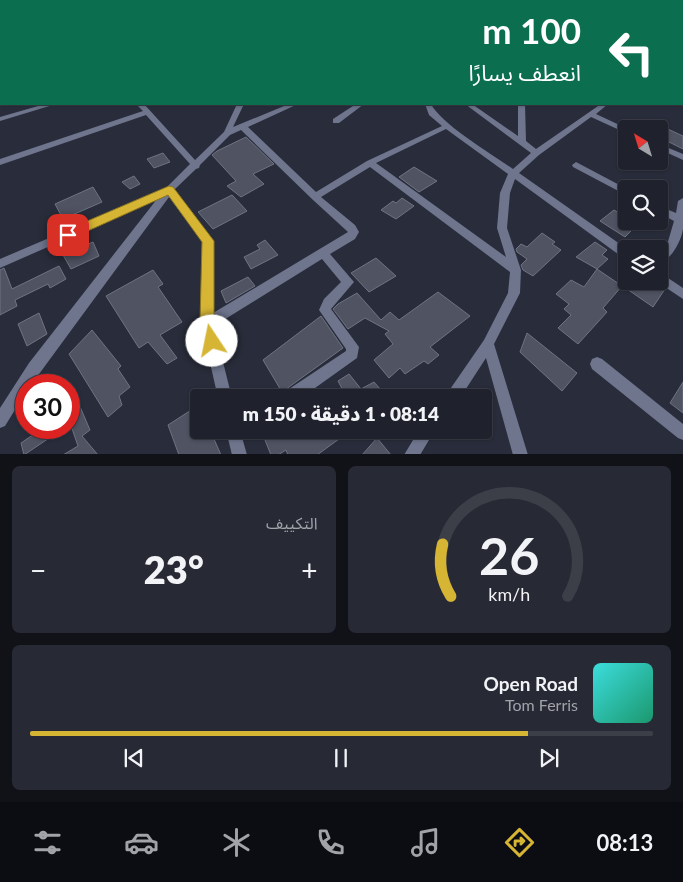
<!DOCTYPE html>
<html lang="ar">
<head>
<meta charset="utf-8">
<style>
  body { margin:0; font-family:Lato,"Noto Sans Arabic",sans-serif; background:#272934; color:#f1f3f6; direction:rtl; height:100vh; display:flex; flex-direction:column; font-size:19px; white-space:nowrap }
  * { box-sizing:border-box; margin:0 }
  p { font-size:16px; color:#a1a3a9 }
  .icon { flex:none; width:28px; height:28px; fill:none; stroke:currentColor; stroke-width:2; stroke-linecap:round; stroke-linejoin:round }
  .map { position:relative; height:454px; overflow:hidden; direction:ltr }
  .drawer { display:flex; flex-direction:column; gap:12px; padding:12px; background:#111218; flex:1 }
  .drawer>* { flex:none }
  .top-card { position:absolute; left:0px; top:0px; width:684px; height:105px; box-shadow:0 1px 4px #0004,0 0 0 1px #3c3e48; direction:rtl; background:#0b6e4f; color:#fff; overflow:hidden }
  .needle { width:32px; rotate:322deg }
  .tools { position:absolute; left:618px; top:120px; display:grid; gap:10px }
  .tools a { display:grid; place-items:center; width:50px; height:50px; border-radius:5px; background:#1f212c; box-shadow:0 1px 4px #0004,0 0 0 1px #3c3e48; font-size:25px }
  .speed { position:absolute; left:15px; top:374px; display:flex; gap:10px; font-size:25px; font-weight:700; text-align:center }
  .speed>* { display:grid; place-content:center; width:65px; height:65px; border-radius:50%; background:#1f212c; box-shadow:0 1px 4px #0004,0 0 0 1px #3c3e48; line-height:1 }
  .speed .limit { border:8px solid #d22; background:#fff; color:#111 }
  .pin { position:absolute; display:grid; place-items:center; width:42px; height:42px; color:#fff; margin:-21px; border-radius:10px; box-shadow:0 2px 8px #0006 }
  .me { position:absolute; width:55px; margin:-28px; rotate:349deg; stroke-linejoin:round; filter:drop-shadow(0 0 4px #0008) }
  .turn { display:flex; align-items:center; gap:18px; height:105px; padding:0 20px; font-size:22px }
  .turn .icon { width:65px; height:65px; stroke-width:2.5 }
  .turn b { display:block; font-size:35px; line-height:42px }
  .big { font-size:38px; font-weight:800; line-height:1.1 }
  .drawer .tile { flex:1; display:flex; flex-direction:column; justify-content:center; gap:8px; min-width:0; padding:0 18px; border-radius:8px; background:#272934 }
  .drawer .dial { align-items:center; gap:0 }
  .dial svg { height:130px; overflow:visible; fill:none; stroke:#3c3e48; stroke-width:7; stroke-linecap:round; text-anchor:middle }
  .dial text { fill:#f1f3f6; stroke:none }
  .song { display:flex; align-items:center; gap:15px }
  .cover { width:60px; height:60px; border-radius:8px; background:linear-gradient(135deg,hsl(180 70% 55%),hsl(160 70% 35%)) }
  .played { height:5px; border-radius:2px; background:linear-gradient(90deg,#d6b534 80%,#3c3e48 80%) }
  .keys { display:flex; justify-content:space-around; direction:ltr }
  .heat { display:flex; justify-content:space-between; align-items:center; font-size:28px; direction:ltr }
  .drawer .tiles { flex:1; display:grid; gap:12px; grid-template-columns:1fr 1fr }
  .tile:last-child { grid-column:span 2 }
  .trip { position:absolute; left:190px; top:389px; width:302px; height:50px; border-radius:5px; background:#1f212c; box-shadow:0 1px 4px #0004,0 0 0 1px #3c3e48; font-weight:800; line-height:50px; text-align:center; direction:rtl }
  .dock { display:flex; height:80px; justify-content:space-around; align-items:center; background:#0c0d12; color:#a1a3a9 }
  .dock .icon { width:35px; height:35px }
  .dock .on { color:#d6b534 }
  .dock b { font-size:22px; color:#f1f3f6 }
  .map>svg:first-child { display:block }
  .building { fill:#4f5362; stroke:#6f7382 }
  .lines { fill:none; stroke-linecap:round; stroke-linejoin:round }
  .street { fill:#6e758d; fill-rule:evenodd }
  .secondary { fill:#939dc4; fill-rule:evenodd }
  .route { fill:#d6b534; stroke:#8b7622 }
</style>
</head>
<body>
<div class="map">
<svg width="683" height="455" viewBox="0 0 683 455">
  <rect width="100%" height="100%" fill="#292c3a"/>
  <!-- building -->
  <g class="building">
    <polygon points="659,125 683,136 683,149 665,140 659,142"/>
    <polygon points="246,137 274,164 253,174 264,184 241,197 227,186 236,181 212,155 217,151"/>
    <polygon points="163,153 170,162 154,168 147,159"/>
    <polygon points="414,167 437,181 419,192 399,177"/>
    <polygon points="134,176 140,184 130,189 122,182"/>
    <polygon points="93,187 102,202 63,219 55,204"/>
    <polygon points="232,195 247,211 213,229 198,212"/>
    <polygon points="402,198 414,206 396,219 381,210 393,201 396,203"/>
    <polygon points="614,210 626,217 626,221 641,221 625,237 600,221"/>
    <polygon points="542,233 555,242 552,244 561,250 533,276 523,270 521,265 527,259 517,252 516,249 521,244 527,247"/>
    <polygon points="265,240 278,255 251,269 244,257 260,249 257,245"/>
    <polygon points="93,242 99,256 71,269 63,255"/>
    <polygon points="595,242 607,250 602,255 608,259 597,269 576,257"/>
    <polygon points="376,258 396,276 369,292 351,273"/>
    <polygon points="59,266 66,279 50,288 48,284 15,300 17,306 0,315 0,270 4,268 12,289"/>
    <polygon points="597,269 622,286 603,308 607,312 578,344 558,328 571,315 564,309 569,304 556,294 571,280 584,287"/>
    <polygon points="153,270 163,284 158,287 182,322 160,335 177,358 167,364 148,342 139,348 106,296"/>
    <polygon points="248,277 255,286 226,303 221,291"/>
    <polygon points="634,281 654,281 665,289 653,307 627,289"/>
    <polygon points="438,292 470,316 430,347 439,355 428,364 424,361 405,374 400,368 389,378 374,360 393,344 385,334 389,331 365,318 348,329 333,309 338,304 357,293 381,320 390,312 399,320"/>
    <polygon points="39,313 47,334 27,346 18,324"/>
    <polygon points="321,316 343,348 282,392 263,360"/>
    <polygon points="92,330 121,366 118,369 130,387 119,396 122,405 108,417 69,354"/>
    <polygon points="527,333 577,373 562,391 520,352"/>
    <polygon points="349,374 361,389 374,382 388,398 347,398 338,381"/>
    <polygon points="683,382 683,413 670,403"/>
    <polygon points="78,402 90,430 82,436 98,455 63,455 78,446 69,420 69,409"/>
    <polygon points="199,405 199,430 210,430 221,455 179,455 168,425"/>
    <polygon points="43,428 64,428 24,455 21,443"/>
    <polygon points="261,430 334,430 339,439 317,455 288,455 286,450 278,455 271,455"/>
    <polygon points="377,438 391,455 362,455"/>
  </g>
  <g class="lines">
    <!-- street -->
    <g class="street">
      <rect x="682" y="65" width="1" height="5"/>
      <rect x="0" y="78" width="1" height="4"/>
      <rect x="682" y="92" width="1" height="4"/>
      <polygon points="45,104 56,104 0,121 0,117"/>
      <path d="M136 104H144L195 160 224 132 237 104H244L233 127 289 104H298L248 127 316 192 367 161 442 126 429 115 425 104H431C441 124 493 155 513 169L531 153 465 104H472L518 136V104H525L526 141 536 149 601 104H608L596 114 628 129 626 133 591 117 539 155 519 173 627 249 626 258 622 257 515 179 510 193 507 228 521 270 520 293 494 344 528 455H513L486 358 460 398H444L484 340 508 293 510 272 370 167 321 197 355 225 359 232 355 239 330 254 354 282 331 309 359 347 357 358 301 398H281L283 393 346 351V349L319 310 324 299 341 282 322 259 214 326 232 398H218L201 323 203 242 169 197 31 385H26V392L5 426 0 428V408L29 363 157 199 0 268V259L166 188 190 164 146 115 0 165V159L143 111ZM446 129 508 174 500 193 497 228 506 257 376 163ZM241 130 312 199 348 232 213 313V241L174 190 196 169 199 168 200 165 230 135Z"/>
      <polygon points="356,104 364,104 339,123 333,123 333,119"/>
      <polygon points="659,144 683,154 683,160 659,149"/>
      <polygon points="576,162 627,189 626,195 573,167 572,165"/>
      <path d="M683 198C683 208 683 220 683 229 681 242 671 260 659 263V252L667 245 674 221 659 213V206L676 213 678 201Z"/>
      <polygon points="659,272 683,288 683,299 656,281 659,281"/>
      <polygon points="597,357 602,359 683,424 683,440 678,438 592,369 590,364 592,359"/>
      <polygon points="226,430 240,430 247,455 232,455"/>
      <polygon points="419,430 435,430 420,455 404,455"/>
    </g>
    <!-- secondary -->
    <rect class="secondary" x="0" y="52" width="1" height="4"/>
  </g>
  <!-- sky -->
  <linearGradient id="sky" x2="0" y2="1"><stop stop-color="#171820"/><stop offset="0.43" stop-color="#434b60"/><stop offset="1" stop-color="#434b60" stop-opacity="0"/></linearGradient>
  <rect width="683" height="110" fill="url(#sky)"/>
  <!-- route -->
  <polygon class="route" points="169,186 173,187 214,241 214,322 219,341 217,346 212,348 206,346 200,322 202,242 168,195 72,238 64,238 62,235 64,231"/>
</svg>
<div class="tools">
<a><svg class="needle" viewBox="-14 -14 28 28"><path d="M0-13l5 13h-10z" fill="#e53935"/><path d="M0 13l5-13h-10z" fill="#a1a3a9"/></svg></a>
<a><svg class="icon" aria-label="search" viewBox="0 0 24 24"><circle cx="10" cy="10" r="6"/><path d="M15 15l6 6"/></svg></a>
<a><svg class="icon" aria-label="layers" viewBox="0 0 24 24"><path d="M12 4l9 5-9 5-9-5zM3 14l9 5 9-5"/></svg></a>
</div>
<div class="speed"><div class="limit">30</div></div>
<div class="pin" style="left:68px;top:235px;background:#d93025"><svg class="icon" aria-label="arrive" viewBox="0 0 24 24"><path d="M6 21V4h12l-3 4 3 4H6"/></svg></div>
<svg class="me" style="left:212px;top:341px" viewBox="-20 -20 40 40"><circle r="19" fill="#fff"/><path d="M0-13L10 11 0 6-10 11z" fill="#d6b534"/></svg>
<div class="trip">08:14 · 1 دقيقة · 150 m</div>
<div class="top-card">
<div class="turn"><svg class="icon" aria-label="left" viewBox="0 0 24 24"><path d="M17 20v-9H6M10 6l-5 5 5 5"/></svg><div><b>100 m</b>انعطف يسارًا</div></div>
</div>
</div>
<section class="drawer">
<div class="tiles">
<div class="tile dial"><svg viewBox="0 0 100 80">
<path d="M14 69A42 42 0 1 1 86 69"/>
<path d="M14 69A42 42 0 0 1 9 37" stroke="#d6b534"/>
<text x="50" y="56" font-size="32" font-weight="700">26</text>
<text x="50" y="72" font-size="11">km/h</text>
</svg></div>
<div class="tile"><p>التكييف</p>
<div class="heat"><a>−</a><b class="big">23°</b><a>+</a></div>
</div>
<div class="tile">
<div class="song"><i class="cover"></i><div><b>Open Road</b><p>Tom Ferris</p></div></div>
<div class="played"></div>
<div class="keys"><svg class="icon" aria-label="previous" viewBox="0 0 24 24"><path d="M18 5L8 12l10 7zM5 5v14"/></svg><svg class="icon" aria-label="pause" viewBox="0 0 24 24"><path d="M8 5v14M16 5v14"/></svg><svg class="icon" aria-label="next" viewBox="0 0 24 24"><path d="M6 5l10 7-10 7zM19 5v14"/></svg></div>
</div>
</div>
</section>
<nav class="dock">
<b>08:13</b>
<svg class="icon on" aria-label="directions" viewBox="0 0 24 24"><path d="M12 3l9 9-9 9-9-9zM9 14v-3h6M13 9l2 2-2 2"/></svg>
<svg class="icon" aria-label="music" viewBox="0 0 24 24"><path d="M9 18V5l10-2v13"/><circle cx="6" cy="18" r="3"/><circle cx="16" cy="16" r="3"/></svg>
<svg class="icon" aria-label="phone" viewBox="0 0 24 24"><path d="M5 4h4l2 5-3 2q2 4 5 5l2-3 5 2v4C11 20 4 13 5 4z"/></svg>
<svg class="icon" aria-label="climate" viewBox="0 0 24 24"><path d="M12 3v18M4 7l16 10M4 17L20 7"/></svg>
<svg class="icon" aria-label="car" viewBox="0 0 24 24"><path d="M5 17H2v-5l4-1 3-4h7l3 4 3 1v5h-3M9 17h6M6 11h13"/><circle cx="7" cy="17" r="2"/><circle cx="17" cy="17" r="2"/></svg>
<svg class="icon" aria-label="filters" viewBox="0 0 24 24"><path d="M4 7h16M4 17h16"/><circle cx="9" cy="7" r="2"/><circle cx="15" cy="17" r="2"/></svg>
</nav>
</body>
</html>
